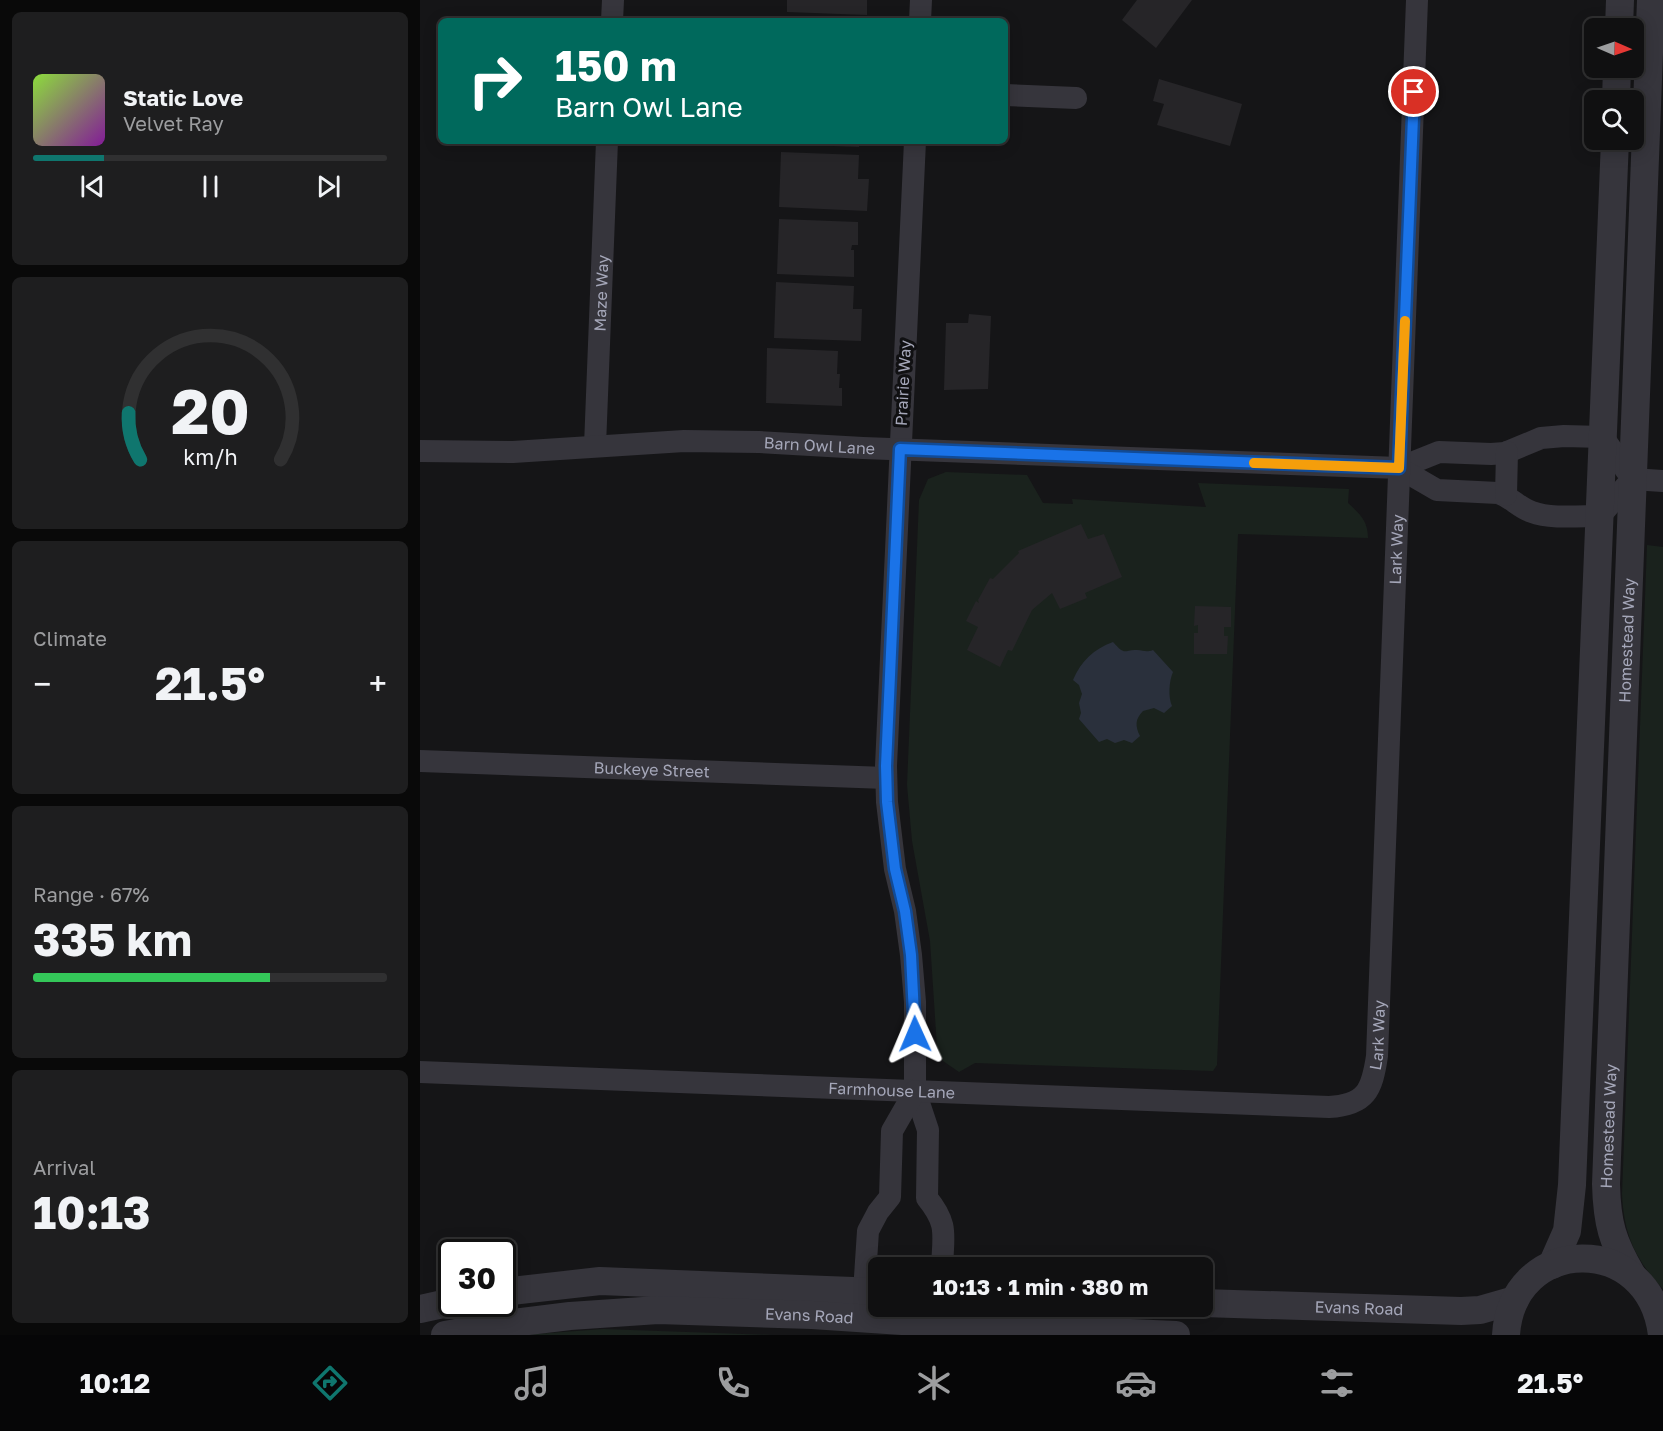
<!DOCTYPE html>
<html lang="en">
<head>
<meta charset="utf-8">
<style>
  body { margin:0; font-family:"Golos Text",sans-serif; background:#1e1e1f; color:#f1f3f6; height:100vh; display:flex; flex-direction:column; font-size:22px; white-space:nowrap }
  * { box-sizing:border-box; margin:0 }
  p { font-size:20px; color:#9c9d9f }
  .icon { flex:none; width:33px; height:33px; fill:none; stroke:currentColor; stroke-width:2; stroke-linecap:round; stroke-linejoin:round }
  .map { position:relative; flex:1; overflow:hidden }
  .side { display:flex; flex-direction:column; gap:12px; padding:12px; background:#090909; width:420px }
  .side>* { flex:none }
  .guide { position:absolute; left:18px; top:18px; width:570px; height:126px; border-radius:9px; box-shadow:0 3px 15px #0003,0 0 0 2px #303031; background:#00695c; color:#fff; overflow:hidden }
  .needle { width:39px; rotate:92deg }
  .tools { position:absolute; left:1164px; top:18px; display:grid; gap:12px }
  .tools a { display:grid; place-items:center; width:60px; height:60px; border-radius:9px; background:#101011; box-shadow:0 3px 15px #0003,0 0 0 2px #303031; font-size:30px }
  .speed { position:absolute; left:18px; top:1239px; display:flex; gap:12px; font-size:30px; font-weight:700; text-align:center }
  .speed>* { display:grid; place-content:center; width:78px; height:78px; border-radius:50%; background:#101011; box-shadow:0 3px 15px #0003,0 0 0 2px #303031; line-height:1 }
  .speed .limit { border:3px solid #111; border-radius:9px; background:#fff; color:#111 }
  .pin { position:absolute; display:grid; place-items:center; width:51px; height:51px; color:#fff; margin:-26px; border:3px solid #fff; border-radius:50%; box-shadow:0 2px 6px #0007 }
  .me { position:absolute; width:66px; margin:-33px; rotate:359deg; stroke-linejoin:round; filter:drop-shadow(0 0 4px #0008) }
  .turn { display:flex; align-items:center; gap:21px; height:126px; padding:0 18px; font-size:27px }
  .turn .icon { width:78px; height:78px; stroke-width:2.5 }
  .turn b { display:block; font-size:42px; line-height:51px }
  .big { font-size:45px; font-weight:700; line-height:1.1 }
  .side .tile { flex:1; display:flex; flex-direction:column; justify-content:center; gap:9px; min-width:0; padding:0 21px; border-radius:9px; background:#1e1e1f }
  .side .dial { align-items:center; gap:0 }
  .dial svg { height:156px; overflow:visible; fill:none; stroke:#303031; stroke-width:7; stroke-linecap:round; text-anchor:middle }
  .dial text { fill:#f1f3f6; stroke:none }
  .song { display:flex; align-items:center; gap:18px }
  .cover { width:72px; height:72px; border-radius:9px; background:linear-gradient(135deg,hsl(90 70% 55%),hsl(290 70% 35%)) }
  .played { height:6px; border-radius:3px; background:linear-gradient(90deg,#0f766e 20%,#303031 20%) }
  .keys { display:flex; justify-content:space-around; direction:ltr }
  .heat { display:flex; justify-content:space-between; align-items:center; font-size:33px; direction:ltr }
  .charge { height:9px; border-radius:4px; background:linear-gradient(90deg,#34c759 67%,#303031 0) }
  .trip { position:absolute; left:448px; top:1257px; width:345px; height:60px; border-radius:9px; background:#101011; box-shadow:0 3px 15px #0003,0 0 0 2px #303031; font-weight:700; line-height:60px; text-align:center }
  .tabs { display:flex; height:96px; justify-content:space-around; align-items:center; background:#060607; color:#9c9d9f }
  .tabs .icon { width:42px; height:42px }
  .tabs .selected { color:#0f766e }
  .tabs b { font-size:27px; color:#f1f3f6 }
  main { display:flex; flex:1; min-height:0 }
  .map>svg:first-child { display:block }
  .green { fill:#1a221d }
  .water { fill:#2a303c }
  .building { fill:#262528 }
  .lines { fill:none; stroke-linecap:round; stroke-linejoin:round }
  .minor { stroke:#36353c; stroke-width:22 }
  .tertiary { stroke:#36353c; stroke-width:28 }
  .route-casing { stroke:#114b97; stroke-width:15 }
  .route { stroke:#1a73e8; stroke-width:10 }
  .slow { stroke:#f59e0b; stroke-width:10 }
  .labels { text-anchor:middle; stroke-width:6; stroke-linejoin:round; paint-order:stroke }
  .street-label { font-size:16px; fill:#a5a7b9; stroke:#101012 }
</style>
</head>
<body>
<main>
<section class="side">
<div class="tile">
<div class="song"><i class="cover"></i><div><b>Static Love</b><p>Velvet Ray</p></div></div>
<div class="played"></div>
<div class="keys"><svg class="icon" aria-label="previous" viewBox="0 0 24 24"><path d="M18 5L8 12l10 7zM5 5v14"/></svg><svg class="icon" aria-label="pause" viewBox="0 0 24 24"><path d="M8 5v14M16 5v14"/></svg><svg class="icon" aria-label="next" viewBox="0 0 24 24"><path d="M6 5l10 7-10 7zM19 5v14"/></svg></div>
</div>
<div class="tile dial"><svg viewBox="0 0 100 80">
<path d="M14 69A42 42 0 1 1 86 69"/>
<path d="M14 69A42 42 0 0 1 8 45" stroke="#0f766e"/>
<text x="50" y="56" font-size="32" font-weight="700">20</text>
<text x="50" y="72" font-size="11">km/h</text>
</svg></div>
<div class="tile"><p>Climate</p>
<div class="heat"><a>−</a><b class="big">21.5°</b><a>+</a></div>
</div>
<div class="tile"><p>Range · 67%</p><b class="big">335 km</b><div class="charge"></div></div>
<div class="tile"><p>Arrival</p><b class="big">10:13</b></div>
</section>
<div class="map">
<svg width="1243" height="1335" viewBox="0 0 1243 1335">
  <rect width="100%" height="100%" fill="#151517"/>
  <!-- green -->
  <g class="green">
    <path d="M526 472 607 475 623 503 653 504 652 499 786 507 778 483 929 489 928 503C940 514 948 521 948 538L818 534 797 1065 793 1071 555 1063 539 1072 523 1061 517 1047 510 941 492 841 487 785 499 500 508 479Z"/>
    <path d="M1227 545 1243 547V1289C1215 1259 1204 1235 1202 1194Z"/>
    <polygon points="183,1329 354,1335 102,1335"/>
  </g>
  <!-- water -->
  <path class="water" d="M693 642C706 657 704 649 717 650 724 650 725 653 733 650L753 672C749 681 748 697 752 706L744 713 734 708 723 711C715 719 715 726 720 736L712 743 704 740 695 743 687 739 679 742 659 719 661 713 659 703 662 694 659 685 653 680C661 661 674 649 693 642Z"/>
  <!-- building -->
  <g class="building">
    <polygon points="367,0 447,0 447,15 367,12"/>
    <polygon points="717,0 772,0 736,48 702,20"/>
    <polygon points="739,79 822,104 810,146 737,125 744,104 733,101"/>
    <polygon points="362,141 439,141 439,147 362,144"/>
    <polygon points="361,152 439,155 438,179 449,179 447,211 359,207"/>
    <polygon points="359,219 438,222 438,245 432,245 431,250 434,250 434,277 357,274"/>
    <polygon points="356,282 434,286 433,309 442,309 441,341 354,338"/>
    <polygon points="549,314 571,316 568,389 524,390 526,323 548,323"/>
    <polygon points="347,348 418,351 417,374 420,374 419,388 422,388 422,406 346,403"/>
    <polygon points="661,524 668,539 684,534 702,577 665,593 667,598 640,609 632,593 612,610 592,651 588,650 580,667 547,650 558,627 546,621 556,601 559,603 558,600 570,578 573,579 599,553 598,551"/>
    <polygon points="775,606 811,607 811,627 804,627 804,636 808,636 807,654 774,654 774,633 778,633 778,625 774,626"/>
  </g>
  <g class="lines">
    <!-- minor -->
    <g class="minor">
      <polyline points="192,21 193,0"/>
      <polyline points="500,21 501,0"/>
      <polyline points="585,95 656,98"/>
      <path d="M495 141 466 766 467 802 475 869 485 911 491 955 495 1002V1091L508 1130 507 1198C529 1225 523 1235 522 1268"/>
      <path id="s1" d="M175 446 187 141"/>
      <path id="s2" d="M0 451 93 452 264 441 339 442 443 448 979 468 1019 452 1071 454 1085 453 1121 438 1144 436 1183 437 1212 479"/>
      <path d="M979 468 1017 490 1078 493C1091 497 1099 508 1112 512 1130 519 1160 516 1180 516L1212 479"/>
      <polyline points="1212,479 1243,481"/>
      <polyline points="1086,495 1087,452"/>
      <path id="s3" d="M0 761 466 778"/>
      <path id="s4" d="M0 1072 909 1107C946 1105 952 1090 957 1056L997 0"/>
      <polyline points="457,1302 444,1292 448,1231 458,1212 470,1197 472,1131 495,1091"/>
    </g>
    <!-- tertiary -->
    <g class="tertiary">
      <polyline points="1199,28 1200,0"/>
      <polyline points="1196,100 1197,68"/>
      <polyline points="1132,1265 1147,1231 1152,1185 1195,140"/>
      <path id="s5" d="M1212 1275C1192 1241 1187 1223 1186 1184L1231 0"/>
      <polyline points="82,1292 180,1281 459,1292"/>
      <path id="s6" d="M783 1303 1041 1311 1060 1310 1095 1300"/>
      <polyline points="0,1309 32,1302"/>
      <path id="s7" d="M25 1335 84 1324 150 1316 238 1310 392 1315 571 1327 756 1335"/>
      <path d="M1086 1335C1092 1235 1230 1231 1242 1335"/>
    </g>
  </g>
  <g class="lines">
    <!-- route casing -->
    <g class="route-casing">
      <polyline id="route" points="495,1034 491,955 485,911 475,869 467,802 466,766 480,449 979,468 994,92"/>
    </g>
    <!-- route -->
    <use href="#route" class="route"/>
    <!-- slow -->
    <polyline class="slow" points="834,463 979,468 985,321"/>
  </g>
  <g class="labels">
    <!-- street labels -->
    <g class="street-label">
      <text dy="6" stroke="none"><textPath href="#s1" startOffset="153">Maze Way</textPath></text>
      <text transform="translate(483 383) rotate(-87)" y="6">Prairie Way</text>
      <text dy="6" stroke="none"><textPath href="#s2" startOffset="400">Barn Owl Lane</textPath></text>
      <text dy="6" stroke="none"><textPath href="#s4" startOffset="1496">Lark Way</textPath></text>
      <text dy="6" stroke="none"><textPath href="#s5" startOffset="640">Homestead Way</textPath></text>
      <text dy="6" stroke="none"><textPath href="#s3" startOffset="232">Buckeye Street</textPath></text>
      <text dy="6" stroke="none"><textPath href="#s4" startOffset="1010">Lark Way</textPath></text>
      <text dy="6" stroke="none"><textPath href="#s4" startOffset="472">Farmhouse Lane</textPath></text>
      <text dy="6" stroke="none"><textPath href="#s5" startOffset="154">Homestead Way</textPath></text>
      <text dy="6" stroke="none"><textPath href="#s6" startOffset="156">Evans Road</textPath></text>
      <text dy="6" stroke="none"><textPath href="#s7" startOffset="366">Evans Road</textPath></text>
    </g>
  </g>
</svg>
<div class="tools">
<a><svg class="needle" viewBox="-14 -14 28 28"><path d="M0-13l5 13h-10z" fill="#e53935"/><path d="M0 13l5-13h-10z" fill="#9c9d9f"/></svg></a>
<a><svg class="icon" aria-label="search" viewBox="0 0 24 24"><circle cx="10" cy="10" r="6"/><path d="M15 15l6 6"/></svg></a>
</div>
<div class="speed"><div class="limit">30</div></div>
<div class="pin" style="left:994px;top:92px;background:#d93025"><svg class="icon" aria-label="arrive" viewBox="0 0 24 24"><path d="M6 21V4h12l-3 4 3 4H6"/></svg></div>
<svg class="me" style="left:495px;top:1034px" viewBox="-20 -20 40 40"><path d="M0-17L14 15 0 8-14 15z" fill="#1a73e8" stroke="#fff" stroke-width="4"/></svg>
<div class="trip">10:13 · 1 min · 380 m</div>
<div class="guide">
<div class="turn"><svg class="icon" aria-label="right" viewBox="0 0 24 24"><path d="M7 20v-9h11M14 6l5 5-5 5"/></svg><div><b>150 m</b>Barn Owl Lane</div></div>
</div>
</div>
</main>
<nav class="tabs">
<b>10:12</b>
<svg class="icon selected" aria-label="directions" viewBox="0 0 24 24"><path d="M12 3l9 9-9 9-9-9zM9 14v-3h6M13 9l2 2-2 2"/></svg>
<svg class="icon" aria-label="music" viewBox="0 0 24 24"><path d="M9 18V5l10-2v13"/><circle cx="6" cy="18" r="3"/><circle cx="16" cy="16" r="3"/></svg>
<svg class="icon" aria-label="phone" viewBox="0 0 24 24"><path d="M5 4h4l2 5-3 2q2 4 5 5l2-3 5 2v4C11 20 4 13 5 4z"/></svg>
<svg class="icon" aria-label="climate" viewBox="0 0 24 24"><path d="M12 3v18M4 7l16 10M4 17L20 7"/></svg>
<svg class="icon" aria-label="car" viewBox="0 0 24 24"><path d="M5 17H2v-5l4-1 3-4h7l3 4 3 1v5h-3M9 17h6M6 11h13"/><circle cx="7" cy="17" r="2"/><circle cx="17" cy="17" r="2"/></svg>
<svg class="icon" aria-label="filters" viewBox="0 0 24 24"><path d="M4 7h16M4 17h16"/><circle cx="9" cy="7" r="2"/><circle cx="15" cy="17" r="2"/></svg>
<b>21.5°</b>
</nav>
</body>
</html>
